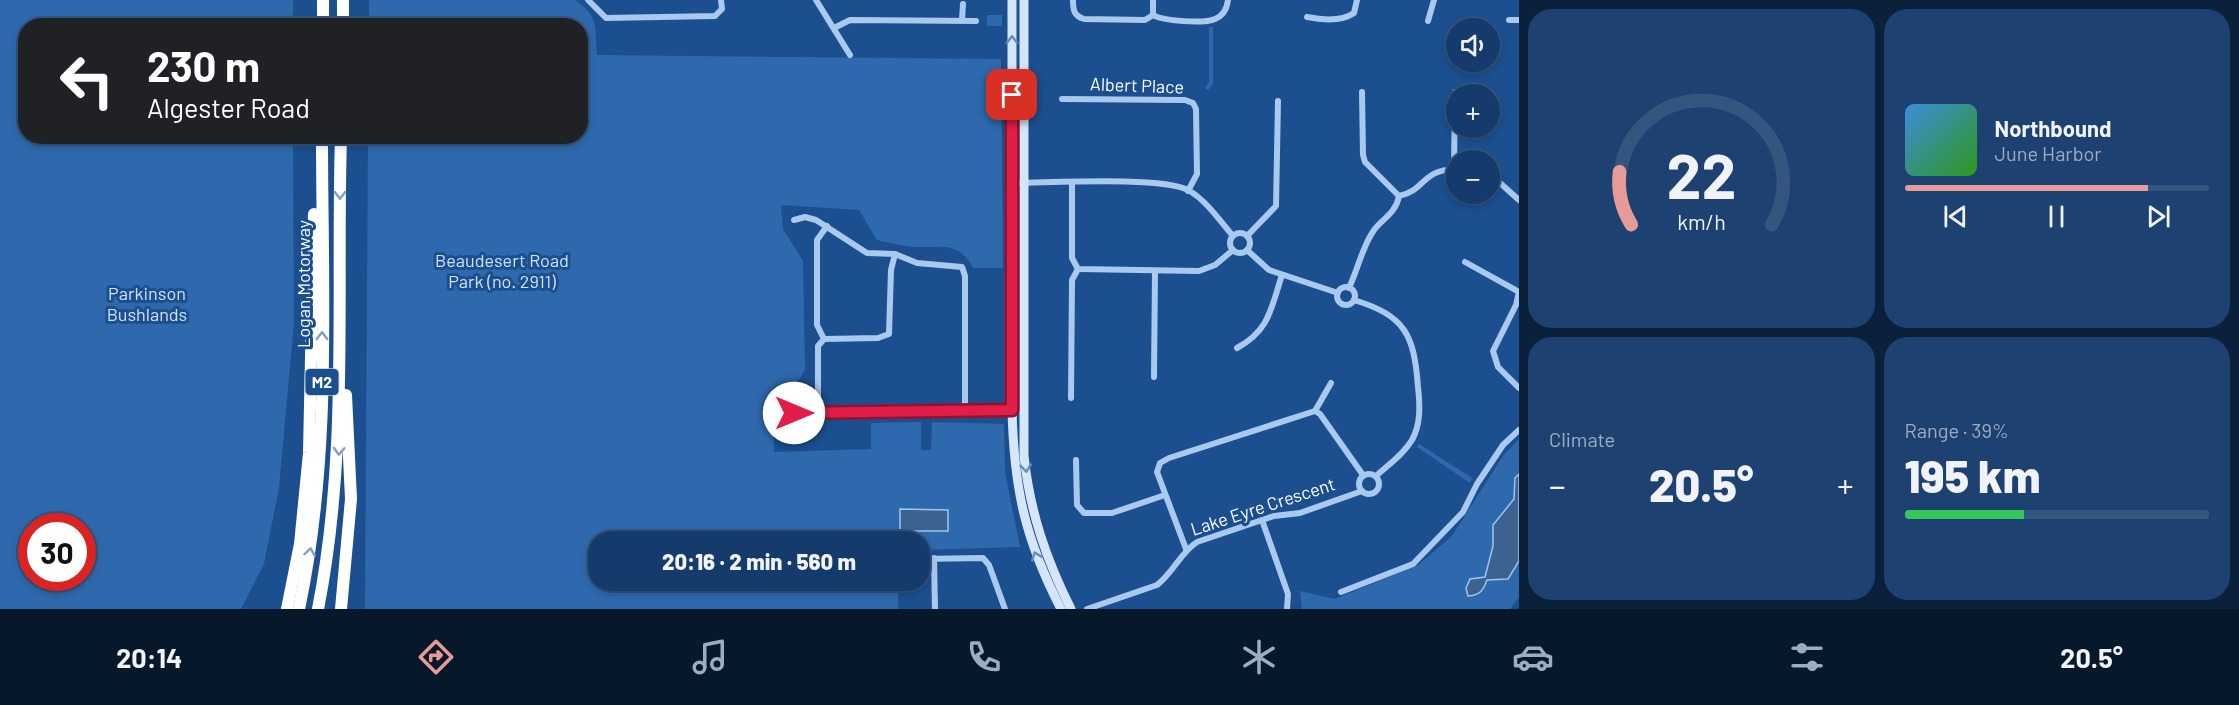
<!DOCTYPE html>
<html lang="en">
<head>
<meta charset="utf-8">
<style>
  body { margin:0; font-family:Barlow,sans-serif; background:#1d4271; color:#f1f3f6; height:100vh; display:flex; flex-direction:column; font-size:22px; white-space:nowrap }
  * { box-sizing:border-box; margin:0 }
  p { font-size:20px; color:#9dadc1 }
  .icon { flex:none; width:33px; height:33px; fill:none; stroke:currentColor; stroke-width:2; stroke-linecap:round; stroke-linejoin:round }
  .map { position:relative; flex:1; overflow:hidden }
  .panel { display:flex; flex-direction:column; gap:9px; padding:9px; background:#0b203b; width:720px }
  .panel>* { flex:none }
  .banner { position:absolute; left:18px; top:18px; width:570px; height:126px; border-radius:24px; box-shadow:0 3px 9px #0003,0 0 0 2px #33557e; background:#202124; color:#fff; overflow:hidden }
  .buttons { position:absolute; left:1446px; top:18px; display:grid; gap:12px }
  .buttons a { display:grid; place-items:center; width:54px; height:54px; border-radius:50%; background:#143b6b; box-shadow:0 3px 9px #0003,0 0 0 2px #33557e; font-size:30px }
  .speed { position:absolute; left:18px; top:513px; display:flex; gap:12px; font-size:30px; font-weight:700; text-align:center }
  .speed>* { display:grid; place-content:center; width:78px; height:78px; border-radius:50%; background:#143b6b; box-shadow:0 3px 9px #0003,0 0 0 2px #33557e; line-height:1 }
  .speed .limit { border:9px solid #d22; background:#fff; color:#111 }
  .pin { position:absolute; display:grid; place-items:center; width:51px; height:51px; color:#fff; margin:-26px; border-radius:12px; box-shadow:0 3px 9px #0006 }
  .me { position:absolute; width:66px; margin:-33px; rotate:90deg; stroke-linejoin:round; filter:drop-shadow(0 0 4px #0008) }
  .turn { display:flex; align-items:center; gap:21px; height:126px; padding:0 30px; font-size:27px }
  .turn .icon { width:78px; height:78px; stroke-width:2.5 }
  .turn b { display:block; font-size:42px; line-height:51px }
  .big { font-size:45px; font-weight:800; line-height:1.1 }
  .panel .card { flex:1; display:flex; flex-direction:column; justify-content:center; gap:9px; min-width:0; padding:0 21px; border-radius:24px; background:#1d4271 }
  .panel .dial { align-items:center; gap:0 }
  .dial svg { height:156px; overflow:visible; fill:none; stroke:#33557e; stroke-width:7; stroke-linecap:round; text-anchor:middle }
  .dial text { fill:#f1f3f6; stroke:none }
  .song { display:flex; align-items:center; gap:18px }
  .cover { width:72px; height:72px; border-radius:9px; background:linear-gradient(135deg,hsl(210 70% 55%),hsl(110 70% 35%)) }
  .played { height:6px; border-radius:3px; background:linear-gradient(90deg,#e69b98 80%,#33557e 80%) }
  .keys { display:flex; justify-content:space-around; direction:ltr }
  .heat { display:flex; justify-content:space-between; align-items:center; font-size:33px; direction:ltr }
  .charge { height:9px; border-radius:4px; background:linear-gradient(90deg,#34c759 39%,#33557e 0) }
  .panel .tiles { flex:1; display:grid; gap:9px; grid-template-columns:repeat(2,1fr) }
  .trip { position:absolute; left:588px; top:531px; width:342px; height:60px; border-radius:24px; background:#143b6b; box-shadow:0 3px 9px #0003,0 0 0 2px #33557e; font-weight:800; line-height:60px; text-align:center }
  .tabs { display:flex; height:96px; justify-content:space-around; align-items:center; background:#08182b; color:#9dadc1 }
  .tabs .icon { width:42px; height:42px }
  .tabs .selected { color:#e69b98 }
  .tabs b { font-size:27px; color:#f1f3f6 }
  main { display:flex; flex:1; min-height:0 }
  .map>svg:first-child { display:block }
  .green { fill:#2e69ad; fill-rule:evenodd }
  .water { fill:#3c6290; stroke:#9cc4f0; stroke-width:1.5 }
  .lines { fill:none; stroke-linecap:round; stroke-linejoin:round }
  .street { stroke:#a9c9ee; stroke-width:6 }
  .secondary { stroke:#d6e6fa; stroke-width:9 }
  .highway { stroke:#fff; stroke-width:12 }
  .oneway { stroke:#668bba }
  .oneway2 { stroke:#829ec1 }
  .route-casing { stroke:#92132f; stroke-width:15 }
  .route { stroke:#e11d48; stroke-width:10 }
  .labels { text-anchor:middle; stroke-width:6; stroke-linejoin:round; paint-order:stroke }
  .shield { fill:#1b4f8f; stroke:#bbcadd; stroke-width:1.5 }
  .shield-label { font-size:16px; font-weight:bold; fill:#fff }
  .street-label { font-size:18px; fill:#fff; stroke:#1b4f8f }
  .park-label { font-size:18px; fill:#cfe3fa; stroke:#1b4f8f }
</style>
</head>
<body>
<main>
<div class="map">
<svg width="1519" height="609" viewBox="0 0 1519 609">
  <rect width="100%" height="100%" fill="#1b4f8f"/>
  <!-- green -->
  <g class="green">
    <path d="M0 0H293V25L26 26V136L293 137 294 322 279 488 264 564 241 609H0ZM32 526H82V578H32Z"/>
    <path d="M369 0H575C601 18 594 27 597 55L1001 59 1003 268H973C958 240 941 248 915 247 903 246 890 243 877 240L859 210 781 205 783 229 803 261 805 370 773 421 774 452 871 449V423L921 422V450H931L932 422 1004 424 1005 472 1020 547 920 550V542H598V580L898 581V609H365L368 137 580 136V26L369 25Z"/>
    <rect x="987" y="15" width="15" height="11"/>
    <polygon points="1209,27 1213,27 1213,84 1208,90 1205,88 1209,82"/>
    <polygon points="1519,439 1519,597 1510,609 1302,609 1300,591 1335,599 1418,565 1452,536 1503,456"/>
    <polygon points="1419,444 1472,478 1470,483 1417,447"/>
  </g>
  <!-- water -->
  <g class="water">
    <path d="M1519 474V561L1508 579 1487 580C1483 591 1480 595 1468 596L1466 588 1470 579 1485 577 1493 546V525L1514 499 1515 478Z"/>
    <polygon points="900,509 948,510 948,531 900,531"/>
  </g>
  <g class="lines">
    <!-- street -->
    <g class="street">
      <polyline points="588,0 606,18 715,16 722,9 721,0"/>
      <polyline points="816,0 850,55"/>
      <path d="M1073 0C1073 10 1074 16 1084 19L1145 20 1153 15C1163 21 1204 24 1215 19 1223 16 1227 8 1228 0"/>
      <polyline points="1153,15 1153,0"/>
      <path d="M1307 17C1322 20 1341 22 1354 13L1357 0"/>
      <polyline points="962,20 963,4"/>
      <polyline points="1509,20 1519,20"/>
      <polyline points="1428,21 1434,0"/>
      <polyline points="834,28 850,20 976,21"/>
      <polyline points="1362,92 1363,155 1365,162 1399,196"/>
      <polyline points="1062,99 1185,100 1193,103 1196,109 1197,174 1188,191"/>
      <polyline points="1454,169 1455,92"/>
      <polyline points="1490,174 1519,200"/>
      <path d="M1013 183C1049 183 1160 176 1188 190 1206 200 1220 221 1233 236"/>
      <polyline points="1072,183 1072,258 1078,269 1199,271 1215,265 1233,250"/>
      <polyline points="794,220 805,217 816,220 867,253 895,254 917,263 962,267 965,276 965,412"/>
      <circle cx="1240" cy="243" r="10"/>
      <polyline points="1247,236 1276,206 1278,101"/>
      <polyline points="1247,250 1269,270 1338,293"/>
      <polyline points="1465,262 1519,292"/>
      <circle cx="1346" cy="296" r="9"/>
      <path d="M1349 288C1358 269 1362 247 1374 230 1383 218 1396 213 1399 196 1427 190 1420 170 1456 169"/>
      <polyline points="1519,292 1516,305 1493,351 1498,367 1519,388"/>
      <path d="M1354 300C1406 316 1414 335 1418 387 1420 405 1421 424 1412 440 1403 455 1388 465 1376 476"/>
      <polyline points="824,339 878,338 889,334 891,270 895,254"/>
      <polyline points="824,339 817,325 817,240 827,226"/>
      <path d="M1237 348C1270 330 1271 308 1282 275"/>
      <polyline points="1154,377 1155,271"/>
      <polyline points="1071,398 1072,280 1078,269"/>
      <polyline points="1315,411 1331,383"/>
      <polyline points="794,413 1012,410"/>
      <polyline points="818,413 818,346 824,339"/>
      <polyline points="1076,460 1077,505 1084,513 1112,513 1165,495"/>
      <circle cx="1369" cy="484" r="10"/>
      <polyline points="1262,520 1288,594 1287,609"/>
      <polyline points="1186,549 1157,472 1160,463 1169,458 1315,411 1320,414 1363,475"/>
      <polyline points="934,558 935,609"/>
      <polyline points="920,559 983,558 989,565 1005,609"/>
      <polyline points="1341,592 1413,564 1463,512 1477,484 1503,445 1519,430"/>
      <path d="M1087 609 1157 585C1174 572 1180 553 1197 542L1274 516 1300 513 1362 491"/>
    </g>
    <!-- secondary -->
    <g class="secondary">
      <path d="M1012 0V410C1014 489 1025 539 1061 609"/>
      <path d="M1024 0V456C1030 512 1046 559 1071 609"/>
    </g>
    <!-- highway -->
    <g class="highway">
      <polyline points="323,26 323,0"/>
      <polyline points="343,26 343,0"/>
      <polyline points="287,609 300,544 309,453 314,214"/>
      <path d="M299 609C332 454 322 294 322 136"/>
      <path d="M318 609C349 452 336 295 341 136"/>
      <polyline points="341,609 351,499 346,395"/>
    </g>
  </g>
  <!-- one-way arrows -->
  <defs><path id="oneway-chevron" d="M-2-3.5L2.5 0L-2 3.5" fill="none" stroke-width="1.6" stroke-linecap="round" stroke-linejoin="round" transform="scale(1.5)"/></defs>
  <g class="oneway">
    <use href="#oneway-chevron" transform="translate(1012 40) rotate(-90)"/>
    <use href="#oneway-chevron" transform="translate(1026 468) rotate(84)"/>
    <use href="#oneway-chevron" transform="translate(1036 556) rotate(-111)"/>
  </g>
  <g class="oneway2">
    <use href="#oneway-chevron" transform="translate(340 195) rotate(90)"/>
    <use href="#oneway-chevron" transform="translate(322 336) rotate(-90)"/>
    <use href="#oneway-chevron" transform="translate(339 451) rotate(93)"/>
    <use href="#oneway-chevron" transform="translate(310 552) rotate(-82)"/>
  </g>
  <g class="lines">
    <!-- route casing -->
    <g class="route-casing">
      <polyline id="route" points="794,413 1012,410 1012,95"/>
    </g>
    <!-- route -->
    <use href="#route" class="route"/>
  </g>
  <g class="labels">
    <!-- shield labels -->
    <rect class="shield" x="305.5" y="369" width="33" height="26" rx="4.5"/>
    <g class="shield-label">
      <text x="322" y="388">M2</text>
    </g>
    <!-- street labels -->
    <g class="street-label">
      <text transform="translate(1137 86) rotate(2)" y="6">Albert Place</text>
      <text transform="translate(304 284) rotate(-90)" y="6">Logan Motorway</text>
      <text transform="translate(1263 507) rotate(-18)" y="6">Lake Eyre Crescent</text>
    </g>
    <!-- park labels -->
    <g class="park-label">
      <text x="502" y="267">Beaudesert Road<tspan x="502" dy="21">Park (no. 2911)</tspan></text>
      <text x="147" y="300">Parkinson<tspan x="147" dy="21">Bushlands</tspan></text>
    </g>
  </g>
</svg>
<div class="buttons">
<a><svg class="icon" aria-label="sound" viewBox="0 0 24 24"><path d="M4 9h4l5-4v14l-5-4H4zM17 9q2 3 0 6"/></svg></a>
<a>+</a>
<a>−</a>
</div>
<div class="speed"><div class="limit">30</div></div>
<div class="pin" style="left:1012px;top:95px;background:#d93025"><svg class="icon" aria-label="arrive" viewBox="0 0 24 24"><path d="M6 21V4h12l-3 4 3 4H6"/></svg></div>
<svg class="me" style="left:794px;top:413px" viewBox="-20 -20 40 40"><circle r="19" fill="#fff"/><path d="M0-13L10 11 0 6-10 11z" fill="#e11d48"/></svg>
<div class="trip">20:16 · 2 min · 560 m</div>
<div class="banner">
<div class="turn"><svg class="icon" aria-label="left" viewBox="0 0 24 24"><path d="M17 20v-9H6M10 6l-5 5 5 5"/></svg><div><b>230 m</b>Algester Road</div></div>
</div>
</div>
<section class="panel">
<div class="tiles">
<div class="card dial"><svg viewBox="0 0 100 80">
<path d="M14 69A42 42 0 1 1 86 69"/>
<path d="M14 69A42 42 0 0 1 8 42" stroke="#e69b98"/>
<text x="50" y="56" font-size="32" font-weight="700">22</text>
<text x="50" y="72" font-size="11">km/h</text>
</svg></div>
<div class="card">
<div class="song"><i class="cover"></i><div><b>Northbound</b><p>June Harbor</p></div></div>
<div class="played"></div>
<div class="keys"><svg class="icon" aria-label="previous" viewBox="0 0 24 24"><path d="M18 5L8 12l10 7zM5 5v14"/></svg><svg class="icon" aria-label="pause" viewBox="0 0 24 24"><path d="M8 5v14M16 5v14"/></svg><svg class="icon" aria-label="next" viewBox="0 0 24 24"><path d="M6 5l10 7-10 7zM19 5v14"/></svg></div>
</div>
<div class="card"><p>Climate</p>
<div class="heat"><a>−</a><b class="big">20.5°</b><a>+</a></div>
</div>
<div class="card"><p>Range · 39%</p><b class="big">195 km</b><div class="charge"></div></div>
</div>
</section>
</main>
<nav class="tabs">
<b>20:14</b>
<svg class="icon selected" aria-label="directions" viewBox="0 0 24 24"><path d="M12 3l9 9-9 9-9-9zM9 14v-3h6M13 9l2 2-2 2"/></svg>
<svg class="icon" aria-label="music" viewBox="0 0 24 24"><path d="M9 18V5l10-2v13"/><circle cx="6" cy="18" r="3"/><circle cx="16" cy="16" r="3"/></svg>
<svg class="icon" aria-label="phone" viewBox="0 0 24 24"><path d="M5 4h4l2 5-3 2q2 4 5 5l2-3 5 2v4C11 20 4 13 5 4z"/></svg>
<svg class="icon" aria-label="climate" viewBox="0 0 24 24"><path d="M12 3v18M4 7l16 10M4 17L20 7"/></svg>
<svg class="icon" aria-label="car" viewBox="0 0 24 24"><path d="M5 17H2v-5l4-1 3-4h7l3 4 3 1v5h-3M9 17h6M6 11h13"/><circle cx="7" cy="17" r="2"/><circle cx="17" cy="17" r="2"/></svg>
<svg class="icon" aria-label="filters" viewBox="0 0 24 24"><path d="M4 7h16M4 17h16"/><circle cx="9" cy="7" r="2"/><circle cx="15" cy="17" r="2"/></svg>
<b>20.5°</b>
</nav>
</body>
</html>
